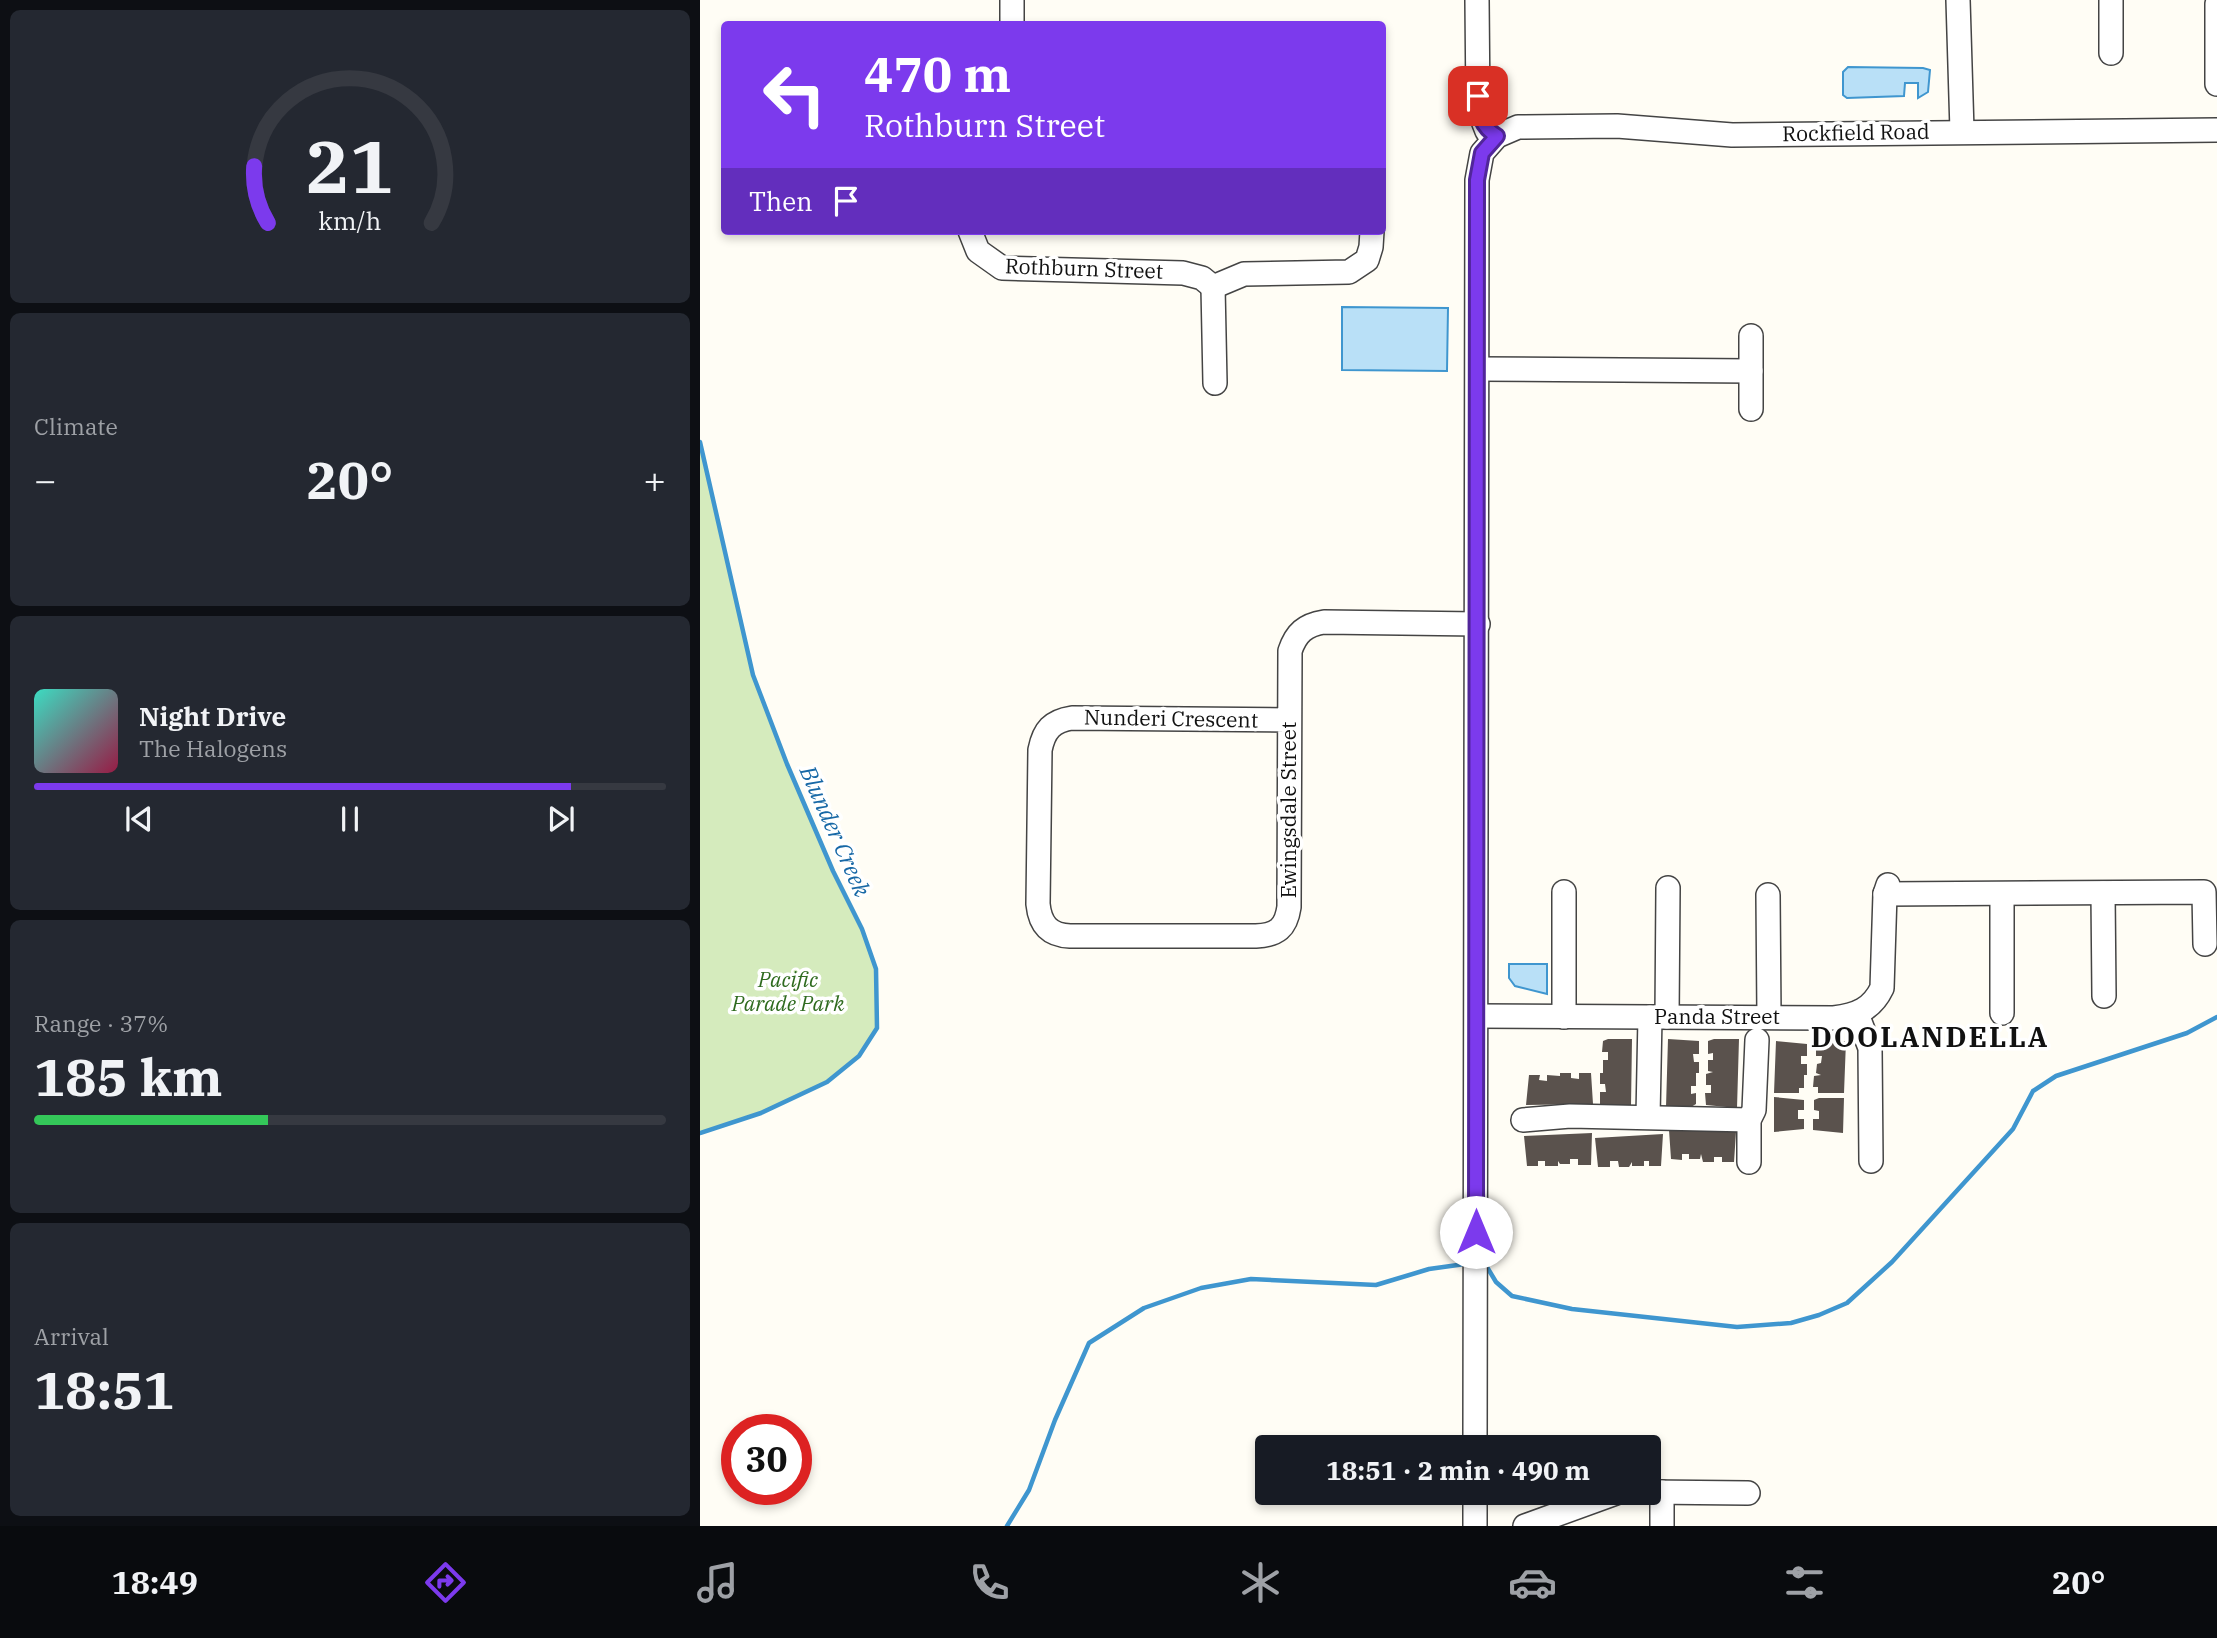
<!DOCTYPE html>
<html lang="en">
<head>
<meta charset="utf-8">
<style>
  body { margin:0; font-family:"IBM Plex Serif",serif; background:#242831; color:#f1f3f6; height:100vh; display:flex; flex-direction:column; font-size:26px; white-space:nowrap }
  * { box-sizing:border-box; margin:0 }
  p { font-size:23px; color:#9ea1a6 }
  .icon { flex:none; width:38px; height:38px; fill:none; stroke:currentColor; stroke-width:2; stroke-linecap:round; stroke-linejoin:round }
  .map { position:relative; flex:1; overflow:hidden }
  .sheet { display:flex; flex-direction:column; gap:10px; padding:10px; background:#0d0f14; width:700px }
  .sheet>* { flex:none }
  .hud { position:absolute; left:21px; top:21px; width:665px; height:214px; border-radius:7px; box-shadow:0 4px 10px #0003; background:#7c3aed; color:#fff; overflow:hidden }
  .speed { position:absolute; left:21px; top:1414px; display:flex; gap:14px; font-size:35px; font-weight:700; text-align:center }
  .speed>* { display:grid; place-content:center; width:91px; height:91px; border-radius:50%; background:#171b24; box-shadow:0 4px 10px #0003; line-height:1 }
  .speed .limit { border:10px solid #d22; background:#fff; color:#111 }
  .pin { position:absolute; display:grid; place-items:center; width:60px; height:60px; color:#fff; margin:-30px; border-radius:14px; box-shadow:0 4px 10px #0006 }
  .me { position:absolute; width:77px; margin:-38px; rotate:0deg; stroke-linejoin:round; filter:drop-shadow(0 0 5px #0008) }
  .turn { display:flex; align-items:center; gap:24px; height:147px; padding:0 28px; font-size:32px }
  .turn .icon { width:91px; height:91px; stroke-width:2.5 }
  .turn b { display:block; font-size:49px; line-height:60px }
  .then { display:flex; align-items:center; height:66px; padding:0 28px; background:#0003; gap:14px; font-size:26px }
  .big { font-size:52px; font-weight:700; line-height:1.1 }
  .sheet .tile { flex:1; display:flex; flex-direction:column; justify-content:center; gap:10px; min-width:0; padding:0 24px; border-radius:10px; background:#242831 }
  .sheet .dial { align-items:center; gap:0 }
  .dial svg { height:182px; overflow:visible; fill:none; stroke:#363941; stroke-width:7; stroke-linecap:round; text-anchor:middle }
  .dial text { fill:#f1f3f6; stroke:none }
  .song { display:flex; align-items:center; gap:21px }
  .cover { width:84px; height:84px; border-radius:10px; background:linear-gradient(135deg,hsl(170 70% 55%),hsl(340 70% 35%)) }
  .played { height:7px; border-radius:4px; background:linear-gradient(90deg,#7c3aed 85%,#363941 85%) }
  .keys { display:flex; justify-content:space-around; direction:ltr }
  .heat { display:flex; justify-content:space-between; align-items:center; font-size:38px; direction:ltr }
  .charge { height:10px; border-radius:5px; background:linear-gradient(90deg,#34c759 37%,#363941 0) }
  .trip { position:absolute; left:555px; top:1435px; width:406px; height:70px; border-radius:7px; background:#171b24; box-shadow:0 4px 10px #0003; font-weight:700; line-height:70px; text-align:center }
  .menu { display:flex; height:112px; justify-content:space-around; align-items:center; background:#090b0e; color:#9ea1a6 }
  .menu .icon { width:49px; height:49px }
  .menu .selected { color:#7c3aed }
  .menu b { font-size:32px; color:#f1f3f6 }
  main { display:flex; flex:1; min-height:0 }
  .map>svg:first-child { display:block }
  .green { fill:#d5ebbd }
  .water { fill:#b9e0f7; stroke:#3f96cf; stroke-width:2 }
  .lines { fill:none; stroke-linecap:round; stroke-linejoin:round }
  .stream { stroke:#3f96cf; stroke-width:4.5 }
  .building { fill:#5a524d }
  .minor-casing { stroke:#444; stroke-width:26 }
  .minor { stroke:#fff; stroke-width:23 }
  .route-casing { stroke:#51269a; stroke-width:18 }
  .route { stroke:#7c3aed; stroke-width:12 }
  .labels { text-anchor:middle; stroke-width:7; stroke-linejoin:round; paint-order:stroke }
  .street-label { font-size:21px; fill:#111; stroke:#fff }
  .park-label { font-size:21px; font-style:italic; fill:#2f6b1f; stroke:#fff }
  .water-label { font-size:23px; font-style:italic; fill:#1768a6; stroke:#fff }
  .district-label { font-size:28px; font-weight:bold; letter-spacing:2px; fill:#111; stroke:#fff }
</style>
</head>
<body>
<main>
<section class="sheet">
<div class="tile dial"><svg viewBox="0 0 100 80">
<path d="M14 69A42 42 0 1 1 86 69"/>
<path d="M14 69A42 42 0 0 1 8 44" stroke="#7c3aed"/>
<text x="50" y="56" font-size="32" font-weight="700">21</text>
<text x="50" y="72" font-size="11">km/h</text>
</svg></div>
<div class="tile"><p>Climate</p>
<div class="heat"><a>−</a><b class="big">20°</b><a>+</a></div>
</div>
<div class="tile">
<div class="song"><i class="cover"></i><div><b>Night Drive</b><p>The Halogens</p></div></div>
<div class="played"></div>
<div class="keys"><svg class="icon" aria-label="previous" viewBox="0 0 24 24"><path d="M18 5L8 12l10 7zM5 5v14"/></svg><svg class="icon" aria-label="pause" viewBox="0 0 24 24"><path d="M8 5v14M16 5v14"/></svg><svg class="icon" aria-label="next" viewBox="0 0 24 24"><path d="M6 5l10 7-10 7zM19 5v14"/></svg></div>
</div>
<div class="tile"><p>Range · 37%</p><b class="big">185 km</b><div class="charge"></div></div>
<div class="tile"><p>Arrival</p><b class="big">18:51</b></div>
</section>
<div class="map">
<svg width="1517" height="1526" viewBox="0 0 1517 1526">
  <rect width="100%" height="100%" fill="#fffdf5"/>
  <!-- green -->
  <polygon class="green" points="0,442 53,675 87,764 133,871 162,929 176,969 177,1028 159,1056 127,1082 61,1113 0,1133"/>
  <!-- water -->
  <g class="water">
    <polygon points="1148,67 1223,68 1230,70 1228,92 1218,98 1218,83 1205,83 1204,96 1147,98 1143,95 1143,72"/>
    <polygon points="642,307 748,308 747,371 642,370"/>
    <polygon points="809,964 847,964 847,994 815,986 809,978"/>
  </g>
  <g class="lines">
    <!-- stream -->
    <g class="stream">
      <polyline points="0,442 53,675 87,764 133,871 162,929 176,969 177,1028 159,1056 127,1082 61,1113 0,1133"/>
      <polyline points="787,1267 796,1282 812,1296 872,1309 1037,1327 1091,1323 1119,1315 1147,1303 1192,1262 1313,1129 1333,1091 1356,1076 1487,1033 1517,1017"/>
      <polyline points="307,1526 329,1490 355,1420 389,1343 444,1308 501,1288 551,1279 676,1285 729,1269 765,1264"/>
    </g>
  </g>
  <!-- building -->
  <g class="building">
    <polygon points="908,1039 932,1039 931,1106 900,1104 900,1092 906,1092 905,1084 900,1084 900,1073 903,1073 903,1060 908,1060 908,1052 902,1052 903,1041"/>
    <polygon points="968,1039 999,1041 999,1054 993,1054 994,1062 999,1062 999,1073 996,1073 996,1086 991,1086 991,1094 996,1093 996,1104 991,1107 966,1107"/>
    <polygon points="1014,1039 1039,1039 1037,1108 1006,1105 1005,1093 1011,1093 1011,1085 1006,1085 1006,1074 1013,1072 1008,1071 1008,1060 1013,1060 1013,1053 1008,1054 1008,1041"/>
    <polygon points="1076,1041 1107,1044 1107,1056 1101,1056 1101,1064 1107,1064 1107,1075 1104,1075 1104,1088 1099,1088 1099,1093 1074,1093"/>
    <polygon points="1122,1041 1146,1041 1144,1093 1118,1093 1118,1087 1113,1087 1114,1076 1121,1075 1116,1073 1117,1064 1121,1063 1122,1056 1116,1056 1116,1044"/>
    <polygon points="860,1073 871,1073 871,1078 879,1079 879,1073 891,1073 893,1104 826,1105 829,1075 840,1075 839,1080 847,1081 847,1075 860,1076"/>
    <polygon points="1074,1097 1104,1100 1104,1110 1098,1110 1098,1119 1104,1119 1104,1129 1074,1132"/>
    <polygon points="1119,1098 1144,1098 1143,1133 1113,1130 1113,1119 1119,1119 1119,1111 1114,1110 1114,1100"/>
    <polygon points="969,1130 1036,1132 1034,1162 1022,1162 1022,1157 1014,1157 1014,1162 1003,1162 1001,1154 1000,1159 989,1159 989,1154 982,1154 982,1160 971,1159"/>
    <polygon points="892,1133 891,1165 878,1165 878,1159 870,1159 870,1164 860,1164 858,1161 858,1166 845,1166 845,1161 838,1161 838,1166 827,1166 824,1136"/>
    <polygon points="963,1134 961,1166 949,1166 949,1161 944,1161 944,1166 932,1166 932,1162 929,1167 919,1167 918,1161 910,1161 910,1167 898,1167 895,1138"/>
  </g>
  <g class="lines">
    <!-- minor casing -->
    <g class="minor-casing">
      <g id="minor">
        <polyline points="777,0 778,108 787,131 797,136"/>
        <polyline points="1258,0 1262,131"/>
        <polyline points="1517,4 1517,84"/>
        <polyline points="312,24 312,0"/>
        <polyline points="1411,53 1411,0"/>
        <polyline points="270,231 278,251 302,268 483,273 502,278 513,287"/>
        <polyline points="513,287 544,274 649,272 667,260 671,247 672,231"/>
        <polyline points="513,287 515,383"/>
        <polyline points="779,369 1051,371"/>
        <polyline points="1051,409 1051,336"/>
        <path d="M589 720 372 718C352 721 344 730 340 750L338 904C340 924 349 935 370 936H556C577 935 586 928 589 907L590 651C596 633 605 625 624 622L778 624"/>
        <polyline points="1403,893 1404,996"/>
        <polyline points="1185,894 1504,892 1505,944"/>
        <polyline points="1302,894 1302,1013"/>
        <polyline points="1068,895 1069,1017"/>
        <polyline points="1157,1014 1170,1048 1171,1161"/>
        <path d="M777 1016 1134 1018C1157 1015 1172 1009 1182 988L1185 894 1188 885"/>
        <polyline points="864,1017 864,892"/>
        <polyline points="967,1017 968,888"/>
        <polyline points="948,1116 950,1017"/>
        <polyline points="823,1120 870,1116 1049,1120"/>
        <polyline points="1049,1162 1049,1120 1054,1110 1057,1040"/>
        <polyline points="775,1447 777,180 782,153 797,136 818,127 917,126 1032,135 1517,130"/>
        <polyline points="948,1492 1048,1493"/>
        <polyline points="962,1492 962,1526"/>
        <polyline points="775,1526 775,1493"/>
        <polyline points="825,1526 916,1493"/>
      </g>
    </g>
    <!-- minor -->
    <use href="#minor" class="minor"/>
  </g>
  <g class="lines">
    <!-- route casing -->
    <g class="route-casing">
      <path id="route" d="M776 1232 777 180 782 153 797 136C781 127 778 113 778 96"/>
    </g>
    <!-- route -->
    <use href="#route" class="route"/>
  </g>
  <g class="labels">
    <!-- street labels -->
    <g class="street-label">
      <text transform="translate(1156 133) rotate(-1)" y="7">Rockfield Road</text>
      <text transform="translate(384 269) rotate(2)" y="7">Rothburn Street</text>
      <text transform="translate(471 719) rotate(1)" y="7">Nunderi Crescent</text>
      <text transform="translate(589 810) rotate(-90)" y="7">Ewingsdale Street</text>
      <text x="1017" y="1024">Panda Street</text>
    </g>
    <!-- park labels -->
    <g class="park-label">
      <text x="88" y="987">Pacific<tspan x="88" dy="24">Parade Park</tspan></text>
    </g>
    <!-- water labels -->
    <g class="water-label">
      <text transform="translate(135 831) rotate(66)" y="8">Blunder Creek</text>
    </g>
    <!-- district labels -->
    <g class="district-label">
      <text x="1230" y="1047">DOOLANDELLA</text>
    </g>
  </g>
</svg>
<div class="speed"><div class="limit">30</div></div>
<div class="pin" style="left:778px;top:96px;background:#d93025"><svg class="icon" aria-label="arrive" viewBox="0 0 24 24"><path d="M6 21V4h12l-3 4 3 4H6"/></svg></div>
<svg class="me" style="left:776px;top:1232px" viewBox="-20 -20 40 40"><circle r="19" fill="#fff"/><path d="M0-13L10 11 0 6-10 11z" fill="#7c3aed"/></svg>
<div class="trip">18:51 · 2 min · 490 m</div>
<div class="hud">
<div class="turn"><svg class="icon" aria-label="left" viewBox="0 0 24 24"><path d="M17 20v-9H6M10 6l-5 5 5 5"/></svg><div><b>470 m</b>Rothburn Street</div></div>
<div class="then">Then<svg class="icon" aria-label="arrive" viewBox="0 0 24 24"><path d="M6 21V4h12l-3 4 3 4H6"/></svg></div>
</div>
</div>
</main>
<nav class="menu">
<b>18:49</b>
<svg class="icon selected" aria-label="directions" viewBox="0 0 24 24"><path d="M12 3l9 9-9 9-9-9zM9 14v-3h6M13 9l2 2-2 2"/></svg>
<svg class="icon" aria-label="music" viewBox="0 0 24 24"><path d="M9 18V5l10-2v13"/><circle cx="6" cy="18" r="3"/><circle cx="16" cy="16" r="3"/></svg>
<svg class="icon" aria-label="phone" viewBox="0 0 24 24"><path d="M5 4h4l2 5-3 2q2 4 5 5l2-3 5 2v4C11 20 4 13 5 4z"/></svg>
<svg class="icon" aria-label="climate" viewBox="0 0 24 24"><path d="M12 3v18M4 7l16 10M4 17L20 7"/></svg>
<svg class="icon" aria-label="car" viewBox="0 0 24 24"><path d="M5 17H2v-5l4-1 3-4h7l3 4 3 1v5h-3M9 17h6M6 11h13"/><circle cx="7" cy="17" r="2"/><circle cx="17" cy="17" r="2"/></svg>
<svg class="icon" aria-label="filters" viewBox="0 0 24 24"><path d="M4 7h16M4 17h16"/><circle cx="9" cy="7" r="2"/><circle cx="15" cy="17" r="2"/></svg>
<b>20°</b>
</nav>
</body>
</html>
